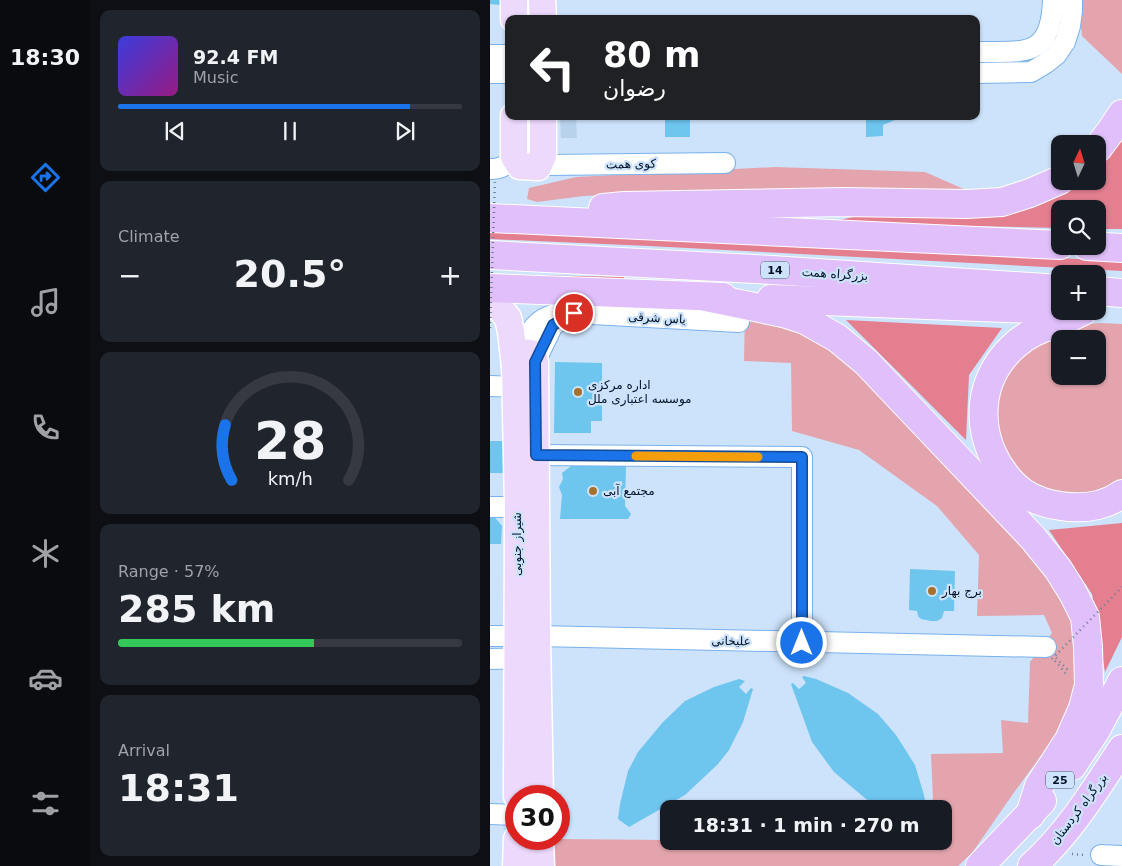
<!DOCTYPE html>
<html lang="en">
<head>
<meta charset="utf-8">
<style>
  body { margin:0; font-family:"DejaVu Sans",Cairo,sans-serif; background:#20242c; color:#f1f3f6; height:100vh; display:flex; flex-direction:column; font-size:19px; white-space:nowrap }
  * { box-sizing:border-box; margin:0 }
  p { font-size:16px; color:#9ea1a6 }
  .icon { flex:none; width:28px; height:28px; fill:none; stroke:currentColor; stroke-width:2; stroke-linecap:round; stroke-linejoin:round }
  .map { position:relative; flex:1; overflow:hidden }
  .sheet { display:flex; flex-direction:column; gap:10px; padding:10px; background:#0d0f14; width:400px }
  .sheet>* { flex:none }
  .top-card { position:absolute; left:15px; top:15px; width:475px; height:105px; border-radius:10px; box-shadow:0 1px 4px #0004; background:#202124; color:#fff; overflow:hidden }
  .needle { width:32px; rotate:4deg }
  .buttons { position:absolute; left:561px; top:135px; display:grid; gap:10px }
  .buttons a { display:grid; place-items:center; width:55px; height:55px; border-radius:10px; background:#171b24; box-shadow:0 1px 4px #0004; font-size:25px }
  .speed { position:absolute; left:15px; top:785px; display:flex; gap:10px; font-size:25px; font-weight:700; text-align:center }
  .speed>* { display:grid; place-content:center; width:65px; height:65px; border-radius:50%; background:#171b24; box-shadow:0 1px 4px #0004; line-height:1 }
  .speed .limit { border:8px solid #d22; background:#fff; color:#111 }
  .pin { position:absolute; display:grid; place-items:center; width:42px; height:42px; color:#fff; margin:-21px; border:2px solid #fff; border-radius:50%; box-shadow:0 1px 5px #0007 }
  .me { position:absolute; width:55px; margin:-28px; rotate:0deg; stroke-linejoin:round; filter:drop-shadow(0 0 4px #0008) }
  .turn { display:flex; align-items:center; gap:18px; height:105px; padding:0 15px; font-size:22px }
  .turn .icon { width:65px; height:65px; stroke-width:2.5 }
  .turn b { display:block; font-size:35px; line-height:42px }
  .big { font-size:38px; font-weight:700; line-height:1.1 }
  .sheet .widget { flex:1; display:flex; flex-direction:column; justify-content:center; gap:8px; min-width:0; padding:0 18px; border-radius:10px; background:#20242c }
  .sheet .dial { align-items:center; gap:0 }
  .dial svg { height:130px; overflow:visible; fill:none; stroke:#363941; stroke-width:7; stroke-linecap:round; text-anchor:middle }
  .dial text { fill:#f1f3f6; stroke:none }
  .song { display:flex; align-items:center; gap:15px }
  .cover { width:60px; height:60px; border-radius:8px; background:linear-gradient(135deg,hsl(240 70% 55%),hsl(310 70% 35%)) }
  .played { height:5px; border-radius:2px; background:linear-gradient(90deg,#1a73e8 85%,#363941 85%) }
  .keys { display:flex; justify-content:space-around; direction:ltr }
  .heat { display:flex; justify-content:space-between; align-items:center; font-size:28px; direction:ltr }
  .charge { height:8px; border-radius:4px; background:linear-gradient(90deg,#34c759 57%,#363941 0) }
  .trip { position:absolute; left:170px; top:800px; width:292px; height:50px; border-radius:10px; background:#171b24; box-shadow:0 1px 4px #0004; font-weight:700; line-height:50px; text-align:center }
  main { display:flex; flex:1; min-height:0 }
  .tab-bar { display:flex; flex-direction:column; width:90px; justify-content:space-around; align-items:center; background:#090b0e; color:#9ea1a6 }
  .tab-bar .icon { width:35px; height:35px }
  .tab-bar .current { color:#1a73e8 }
  .tab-bar b { font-size:22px; color:#f1f3f6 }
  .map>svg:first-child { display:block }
  .built { fill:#b9d2ec }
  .green { fill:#e4a4ad; fill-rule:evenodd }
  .forest { fill:#e47f90 }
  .building { fill:#6ec5ee }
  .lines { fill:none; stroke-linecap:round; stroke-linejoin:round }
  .minor-casing { stroke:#79b1eb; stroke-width:22 }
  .major-casing { stroke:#fff; stroke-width:29 }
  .highway-casing { stroke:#fff; stroke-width:30 }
  .path { stroke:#687c92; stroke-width:2.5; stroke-dasharray:1 4; stroke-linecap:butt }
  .minor { stroke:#fff; stroke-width:20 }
  .major { stroke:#ecd9fc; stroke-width:26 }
  .highway { stroke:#e0bffa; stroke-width:28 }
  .path-bridge { stroke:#687c92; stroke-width:2.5; stroke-dasharray:1 4; stroke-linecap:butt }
  .route-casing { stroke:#114b97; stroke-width:12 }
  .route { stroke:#1a73e8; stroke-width:9 }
  .slow { stroke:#f59e0b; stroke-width:9 }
  .poi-dot { fill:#a7712b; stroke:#cde3fb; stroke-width:2 }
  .labels { text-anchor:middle; stroke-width:4.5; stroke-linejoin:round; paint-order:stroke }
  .shield { fill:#cde3fb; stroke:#3e5166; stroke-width:1 }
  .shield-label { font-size:11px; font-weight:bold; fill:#001226 }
  .street-label { font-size:12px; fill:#001226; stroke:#cde3fb }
  .poi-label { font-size:12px; fill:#001226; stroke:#cde3fb; text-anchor:start }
</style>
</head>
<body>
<main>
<nav class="tab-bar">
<b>18:30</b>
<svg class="icon current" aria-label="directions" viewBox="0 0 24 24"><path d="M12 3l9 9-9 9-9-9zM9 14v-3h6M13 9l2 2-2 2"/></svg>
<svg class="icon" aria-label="music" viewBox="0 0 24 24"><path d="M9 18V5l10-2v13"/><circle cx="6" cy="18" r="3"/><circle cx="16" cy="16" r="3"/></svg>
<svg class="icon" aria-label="phone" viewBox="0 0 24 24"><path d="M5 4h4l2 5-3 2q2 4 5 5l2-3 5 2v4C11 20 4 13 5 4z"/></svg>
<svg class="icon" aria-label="climate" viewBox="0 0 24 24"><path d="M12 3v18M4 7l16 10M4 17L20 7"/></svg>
<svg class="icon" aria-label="car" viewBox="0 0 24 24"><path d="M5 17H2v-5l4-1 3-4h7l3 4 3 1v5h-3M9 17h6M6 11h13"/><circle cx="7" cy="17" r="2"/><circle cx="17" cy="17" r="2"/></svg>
<svg class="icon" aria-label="filters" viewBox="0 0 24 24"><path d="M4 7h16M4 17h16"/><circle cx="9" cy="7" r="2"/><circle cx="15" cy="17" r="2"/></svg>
</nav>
<section class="sheet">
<div class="widget">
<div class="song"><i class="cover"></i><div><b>92.4 FM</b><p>Music</p></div></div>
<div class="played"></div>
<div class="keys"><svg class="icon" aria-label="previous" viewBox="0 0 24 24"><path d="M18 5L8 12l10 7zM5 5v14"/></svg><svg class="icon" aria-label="pause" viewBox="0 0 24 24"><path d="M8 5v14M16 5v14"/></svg><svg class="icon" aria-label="next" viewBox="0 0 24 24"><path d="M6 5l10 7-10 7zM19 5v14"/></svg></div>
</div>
<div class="widget"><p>Climate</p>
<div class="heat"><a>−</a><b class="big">20.5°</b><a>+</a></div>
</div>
<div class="widget dial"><svg viewBox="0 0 100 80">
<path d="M14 69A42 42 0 1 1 86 69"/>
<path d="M14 69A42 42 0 0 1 10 35" stroke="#1a73e8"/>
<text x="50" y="56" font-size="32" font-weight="700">28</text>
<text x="50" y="72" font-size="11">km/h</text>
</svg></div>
<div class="widget"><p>Range · 57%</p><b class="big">285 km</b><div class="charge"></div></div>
<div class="widget"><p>Arrival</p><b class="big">18:31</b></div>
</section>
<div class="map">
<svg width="632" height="866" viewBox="0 0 632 866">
  <rect width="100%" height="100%" fill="#cde3fb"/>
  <!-- built -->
  <polygon class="built" points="70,116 86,116 87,138 71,138"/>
  <!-- green -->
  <g class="green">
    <polygon points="588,0 632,0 632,74 592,36"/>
    <polygon points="285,167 435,172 476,190 196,191 94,196 47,202 37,199 39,188 86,177"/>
    <polygon points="255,311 315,332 369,368 511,519 568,588 585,630 587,675 579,707 562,741 525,791 482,853 468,866 63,866 63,849 70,839 179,840 179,841 454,841 454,809 431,809 443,799 441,754 513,753 511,720 538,723 540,662 562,633 554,615 487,616 489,555 447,506 369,450 302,431 301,363 254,361"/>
    <path d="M611 323 632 324V486L569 498 522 471 502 412 522 361 575 326ZM570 339H608V376H570Z"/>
  </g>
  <!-- forest -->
  <g class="forest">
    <polygon points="632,133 632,229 608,229 608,209 570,209 570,228 338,223 379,213 565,193 585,181 608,181 608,164 625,144"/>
    <polygon points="0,231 632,261 632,271 159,246 0,239"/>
    <polygon points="0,274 134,277 134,284 0,281"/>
    <polygon points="356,320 512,328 479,375 476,440"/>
    <polygon points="632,523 632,637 615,672 602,594 559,530"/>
  </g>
  <!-- building -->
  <g class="building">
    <polygon points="0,0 10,0 10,5 0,4"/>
    <rect x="175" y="116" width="25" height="21"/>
    <polygon points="376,116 414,116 393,125 393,136 376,137"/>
    <polygon points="65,362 112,363 112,421 101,421 101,433 64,433"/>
    <rect x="0" y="441" width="13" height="32"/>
    <polygon points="81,466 136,466 135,506 141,514 138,519 70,519 72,495 69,487 73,479 72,473"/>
    <polygon points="0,514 2,514 12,526 11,544 0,544"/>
    <polygon points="420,569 465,571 464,611 454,611 452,618 447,621 441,621 431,619 428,616 427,611 419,610"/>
    <polygon points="314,676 326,679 358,693 388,714 406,735 425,765 434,795 436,807 434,809 397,809 376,799 344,772 322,742 301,684 303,683 309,689 316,683 312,677"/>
    <polygon points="249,679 255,681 249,687 256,694 261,688 263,689 253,722 239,750 228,764 195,795 139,827 128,819 130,804 138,771 148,752 173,722 195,701 224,687"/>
  </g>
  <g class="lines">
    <!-- minor casing -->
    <g class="minor-casing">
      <g id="minor">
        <path d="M486 52C533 51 561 60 563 0"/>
        <polyline points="0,55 19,55"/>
        <polyline points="0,73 19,73"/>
        <polyline points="486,73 541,72 556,63 566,55 575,42 580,26 582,11 582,0"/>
        <polyline points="53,156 58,165 235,163"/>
        <path d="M0 169C12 169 15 166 24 157"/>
        <path d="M30 356C35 340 42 322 60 316 67 313 77 314 84 313L249 322"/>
        <polyline points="45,362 63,325 78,316"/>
        <polyline points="0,386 26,387"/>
        <polyline points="46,455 312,457 312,643"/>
        <polyline points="0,507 28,507"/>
        <polyline points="0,636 47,636 556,647"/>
        <polyline points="0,659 40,658"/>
        <polyline points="0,814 26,815"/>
        <polyline points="611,855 632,856"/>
      </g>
    </g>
    <!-- major casing -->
    <g class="major-casing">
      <g id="major">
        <polyline points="24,0 24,19"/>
        <polyline points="52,0 53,19"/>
        <polyline points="24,116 24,157 30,166 48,167 53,156 53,116"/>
        <polyline points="0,300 8,306 18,318 21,332 25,366 28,507 27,796"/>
        <path d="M25 366C29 358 33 349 43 354L45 362 47 636 50 796"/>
        <polyline points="50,839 51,866"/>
        <polyline points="26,866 27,839"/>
      </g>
    </g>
    <!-- highway casing -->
    <g class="highway-casing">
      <g id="highway">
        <polyline points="608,148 620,132 632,114"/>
        <polyline points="113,208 134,206 354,202 477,204 512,202 540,193 570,180"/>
        <polyline points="0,218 570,245"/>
        <polyline points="597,246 632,248"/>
        <polyline points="0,255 282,270 570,289"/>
        <polyline points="0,288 233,297"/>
        <polyline points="608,291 632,293"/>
        <polyline points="216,297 293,313 315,320 347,338 376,362 543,538 568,569 583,593 595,617 598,647 599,685 593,708 579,740 549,786 540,815"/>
        <polyline points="281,299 570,310"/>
        <path d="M593 311C585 315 577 319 569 322 553 328 538 333 525 345 481 384 485 447 525 486 544 505 582 511 608 505 616 503 625 499 632 494"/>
        <polyline points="582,766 606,730 632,681"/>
        <polyline points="490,866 552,801"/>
        <path d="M542 866C579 833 605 790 632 749"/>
      </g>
    </g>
    <!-- path -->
    <g class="path">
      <polyline points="566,658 578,670"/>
      <polyline points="565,661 578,676"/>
      <polyline points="582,854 594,855"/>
    </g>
    <!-- minor -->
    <use href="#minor" class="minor"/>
    <!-- major -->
    <use href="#major" class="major"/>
    <!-- highway -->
    <use href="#highway" class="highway"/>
    <!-- path-bridge -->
    <g class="path-bridge">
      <polyline points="0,328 5,180"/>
      <polyline points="562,659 632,587"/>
    </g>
  </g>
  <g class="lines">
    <!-- route casing -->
    <g class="route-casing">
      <polyline id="route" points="84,313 63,325 45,362 46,455 312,457 312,643"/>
    </g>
    <!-- route -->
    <use href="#route" class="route"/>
    <!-- slow -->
    <polyline class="slow" points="146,456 268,457"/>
  </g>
  <!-- markers -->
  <g class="poi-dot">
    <circle cx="88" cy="392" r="5"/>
    <circle cx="103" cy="491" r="5"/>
    <circle cx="442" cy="591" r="5"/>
  </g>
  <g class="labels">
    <!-- shield labels -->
    <g class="shield">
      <rect x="271" y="261.5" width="28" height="17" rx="4"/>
      <rect x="556" y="771.5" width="28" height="17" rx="4"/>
    </g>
    <g class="shield-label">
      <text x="285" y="274">14</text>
      <text x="570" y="784">25</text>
    </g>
    <!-- street labels -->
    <g class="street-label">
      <text transform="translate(141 164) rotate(-1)" y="4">کوی همت</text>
      <text transform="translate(345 274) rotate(4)" y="4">بزرگراه همت</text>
      <text transform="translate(167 318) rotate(3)" y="4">یاس شرقی</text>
      <text transform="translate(27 544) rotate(-90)" y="4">شیراز جنوبی</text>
      <text transform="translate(241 641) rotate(1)" y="4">علیخانی</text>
      <text transform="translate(589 809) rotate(-53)" y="4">بزرگراه کردستان</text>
    </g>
    <!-- poi labels -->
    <g class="poi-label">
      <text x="98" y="389">اداره مرکزی<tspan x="98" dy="14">موسسه اعتباری ملل</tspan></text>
      <text x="113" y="495">مجتمع آبی</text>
      <text x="452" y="595">برج بهار</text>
    </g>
  </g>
</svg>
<div class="buttons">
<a><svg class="needle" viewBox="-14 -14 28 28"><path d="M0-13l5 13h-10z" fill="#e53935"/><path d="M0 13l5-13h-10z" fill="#9ea1a6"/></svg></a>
<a><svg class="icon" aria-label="search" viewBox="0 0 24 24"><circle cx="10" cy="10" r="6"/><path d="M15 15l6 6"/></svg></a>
<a>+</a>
<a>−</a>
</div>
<div class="speed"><div class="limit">30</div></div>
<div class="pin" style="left:84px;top:313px;background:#d93025"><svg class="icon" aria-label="arrive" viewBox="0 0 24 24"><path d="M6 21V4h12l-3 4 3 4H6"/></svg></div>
<svg class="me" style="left:312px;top:643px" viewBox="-20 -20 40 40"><circle r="17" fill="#1a73e8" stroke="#fff" stroke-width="3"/><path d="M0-11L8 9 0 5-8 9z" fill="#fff"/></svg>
<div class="trip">18:31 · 1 min · 270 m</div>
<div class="top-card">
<div class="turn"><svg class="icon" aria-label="left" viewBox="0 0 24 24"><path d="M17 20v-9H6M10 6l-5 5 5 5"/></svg><div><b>80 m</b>رضوان</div></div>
</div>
</div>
</main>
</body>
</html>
